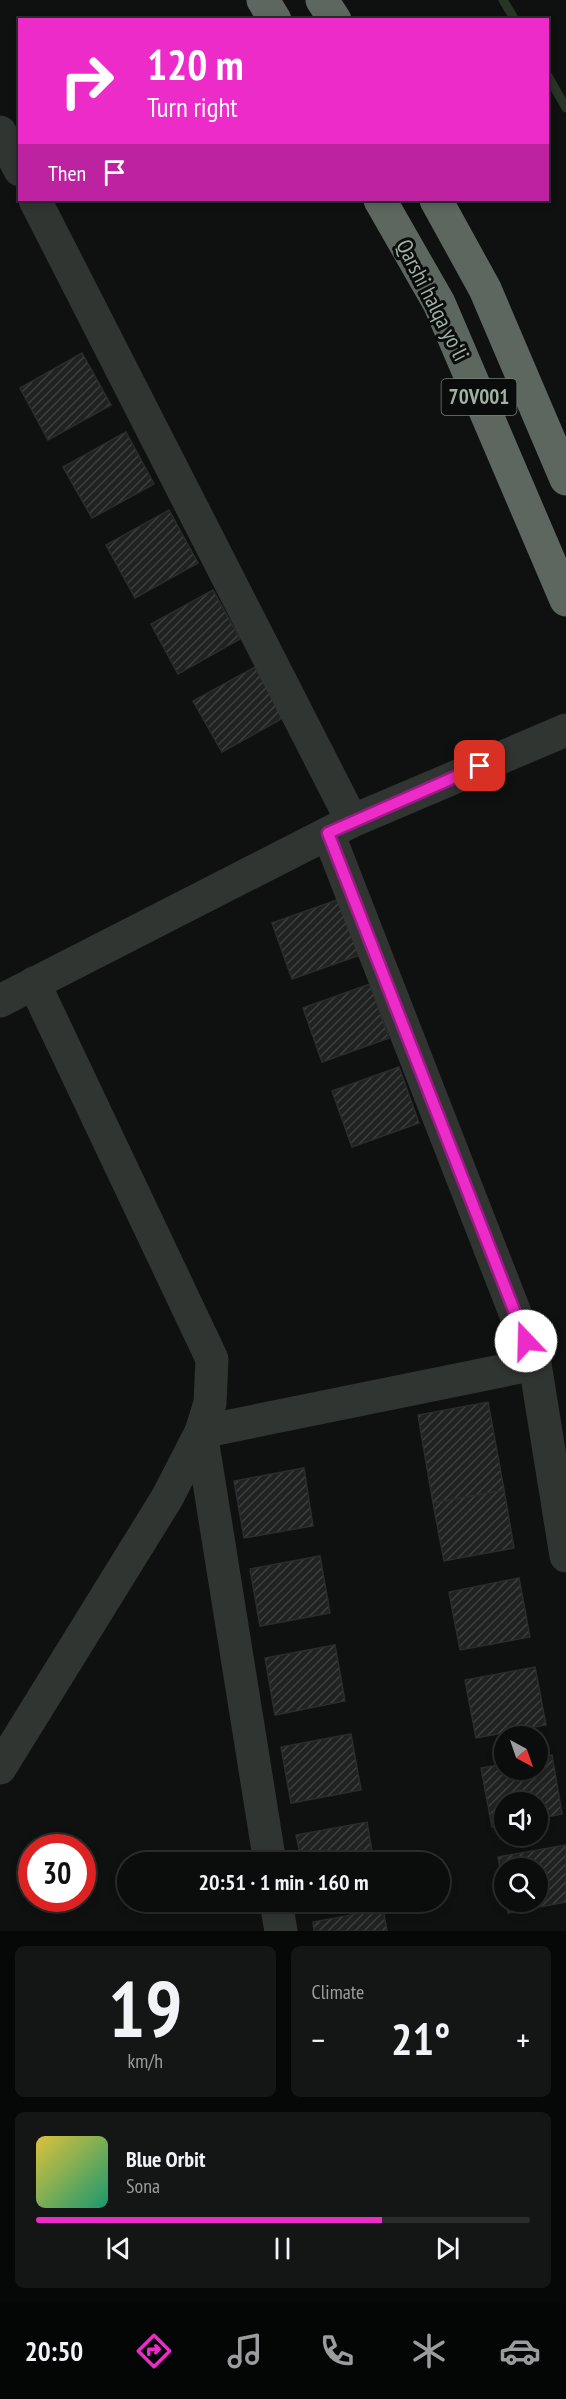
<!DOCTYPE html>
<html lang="en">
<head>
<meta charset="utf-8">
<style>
  body { margin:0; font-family:"PT Sans Narrow",sans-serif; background:#141615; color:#f1f3f6; height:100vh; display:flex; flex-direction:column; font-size:22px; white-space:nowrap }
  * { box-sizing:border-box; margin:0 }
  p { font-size:20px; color:#9a9c9d }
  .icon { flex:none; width:33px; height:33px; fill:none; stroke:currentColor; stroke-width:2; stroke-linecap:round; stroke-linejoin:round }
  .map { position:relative; height:1931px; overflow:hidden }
  .panel { display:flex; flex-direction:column; gap:15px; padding:15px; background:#060707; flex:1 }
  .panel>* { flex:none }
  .hud { position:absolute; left:18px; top:18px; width:531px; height:183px; border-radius:0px; box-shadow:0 3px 9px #0003,0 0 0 2px #2b2d2d; background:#ed2bc9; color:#fff; overflow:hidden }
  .needle { width:39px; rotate:140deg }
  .tools { position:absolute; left:494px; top:1726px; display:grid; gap:12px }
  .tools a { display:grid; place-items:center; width:54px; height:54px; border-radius:50%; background:#0b0d0c; box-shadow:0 3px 9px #0003,0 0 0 2px #2b2d2d; font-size:30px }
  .speed { position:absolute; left:18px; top:1834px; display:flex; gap:12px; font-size:30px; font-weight:700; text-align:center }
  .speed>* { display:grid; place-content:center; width:78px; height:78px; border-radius:50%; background:#0b0d0c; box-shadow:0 3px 9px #0003,0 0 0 2px #2b2d2d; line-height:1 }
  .speed .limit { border:9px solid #d22; background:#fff; color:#111 }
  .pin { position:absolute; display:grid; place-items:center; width:51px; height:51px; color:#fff; margin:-26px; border-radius:12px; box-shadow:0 3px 9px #0006 }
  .me { position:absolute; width:66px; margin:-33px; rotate:339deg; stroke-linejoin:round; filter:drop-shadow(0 0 4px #0008) }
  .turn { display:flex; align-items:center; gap:21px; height:126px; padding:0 30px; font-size:27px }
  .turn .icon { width:78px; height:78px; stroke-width:2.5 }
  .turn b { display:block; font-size:42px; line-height:51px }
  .then { display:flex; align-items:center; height:57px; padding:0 30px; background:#0003; gap:12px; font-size:22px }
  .big { font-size:45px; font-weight:700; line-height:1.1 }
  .panel .widget { flex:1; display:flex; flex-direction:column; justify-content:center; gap:9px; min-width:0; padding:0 21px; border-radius:9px; background:#141615 }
  .panel .dial { align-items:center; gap:0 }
  .dial b { font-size:78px; line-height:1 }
  .song { display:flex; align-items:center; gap:18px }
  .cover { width:72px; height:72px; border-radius:9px; background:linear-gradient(135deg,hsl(50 70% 55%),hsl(160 70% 35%)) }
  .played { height:6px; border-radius:3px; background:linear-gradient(90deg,#ed2bc9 70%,#2b2d2d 70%) }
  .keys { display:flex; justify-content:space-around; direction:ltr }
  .heat { display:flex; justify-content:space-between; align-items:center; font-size:33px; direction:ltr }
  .panel .tiles { flex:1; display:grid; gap:15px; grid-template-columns:1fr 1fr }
  .widget:last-child { grid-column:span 2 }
  .trip { position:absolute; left:117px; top:1852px; width:333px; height:60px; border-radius:30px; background:#0b0d0c; box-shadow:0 3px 9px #0003,0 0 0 2px #2b2d2d; font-weight:700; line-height:60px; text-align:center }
  .tabs { display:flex; height:96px; justify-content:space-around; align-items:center; background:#040505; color:#9a9c9d }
  .tabs .icon { width:42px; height:42px }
  .tabs .on { color:#ed2bc9 }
  .tabs b { font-size:27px; color:#f1f3f6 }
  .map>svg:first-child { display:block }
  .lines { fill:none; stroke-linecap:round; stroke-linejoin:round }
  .stream { stroke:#273426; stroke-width:9 }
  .building { fill:url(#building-hatch); stroke:#292d2b; stroke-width:1.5 }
  .minor { stroke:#303532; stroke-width:33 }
  .highway { stroke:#5d665f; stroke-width:33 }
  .route-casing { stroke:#9a1c83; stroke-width:15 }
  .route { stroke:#ed2bc9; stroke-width:10 }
  .labels { text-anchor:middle; stroke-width:6; stroke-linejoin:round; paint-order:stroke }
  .shield { fill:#0a0c0b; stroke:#748076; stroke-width:1.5 }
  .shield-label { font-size:21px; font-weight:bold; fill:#a1b1a4 }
  .street-label { font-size:22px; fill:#a1b1a4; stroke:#0a0c0b }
</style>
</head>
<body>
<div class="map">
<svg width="566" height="1931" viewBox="0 0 566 1931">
  <defs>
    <pattern id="building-hatch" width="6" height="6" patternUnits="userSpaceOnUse" patternTransform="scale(1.5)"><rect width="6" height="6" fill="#1f2221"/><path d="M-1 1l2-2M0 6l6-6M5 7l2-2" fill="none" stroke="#3c403e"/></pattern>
  </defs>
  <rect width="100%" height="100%" fill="#0f1110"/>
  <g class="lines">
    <!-- stream -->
    <g class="stream">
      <polyline points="503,0 515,20"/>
      <polyline points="548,76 566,108"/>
    </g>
  </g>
  <!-- building -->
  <g class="building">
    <polygon points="82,353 111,405 48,440 20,388"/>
    <polygon points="126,432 154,484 92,518 63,467"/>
    <polygon points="169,510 198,563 135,598 106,545"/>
    <polygon points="213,590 240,639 178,674 151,624"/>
    <polygon points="255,667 283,718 222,752 193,701"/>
    <polygon points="340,899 360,955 292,979 272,923"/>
    <polygon points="370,984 389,1038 322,1062 303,1008"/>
    <polygon points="399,1067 419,1123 352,1147 332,1091"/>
    <polygon points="488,1402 504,1490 433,1503 418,1415"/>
    <polygon points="304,1468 313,1526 244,1538 234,1481"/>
    <polygon points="504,1490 514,1548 444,1561 433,1503"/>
    <polygon points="320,1556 330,1613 260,1626 250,1569"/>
    <polygon points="519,1578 530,1637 460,1650 449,1592"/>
    <polygon points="335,1645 345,1701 275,1715 265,1658"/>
    <polygon points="535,1667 546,1725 476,1738 465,1680"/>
    <polygon points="351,1734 361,1790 291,1803 281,1747"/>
    <polygon points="552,1755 562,1814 537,1819 537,1803 504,1803 504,1825 492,1827 481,1768 504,1764 504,1770 537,1770 537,1757"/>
    <polygon points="367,1822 374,1863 302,1863 296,1835"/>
    <polygon points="566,1845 566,1902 508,1913 506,1902 537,1902 537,1869 504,1869 504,1889 498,1857"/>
    <polygon points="383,1909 387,1931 314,1931 313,1922"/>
  </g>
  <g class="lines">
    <!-- minor -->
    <g class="minor">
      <polyline points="0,132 20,170"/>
      <polyline points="35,200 352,821"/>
      <polyline points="328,833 535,1364 566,1556"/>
      <polyline points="34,983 212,1359 210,1403 201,1432 270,1863"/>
      <polyline points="0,1001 352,821 566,730"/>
      <polyline points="0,1768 167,1498 201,1432 535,1364"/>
      <polyline points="276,1902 281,1931"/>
    </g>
    <!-- highway -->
    <g class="highway">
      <polyline points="263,0 275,20"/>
      <polyline points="322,0 335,20"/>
      <polyline points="380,200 439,303 566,600"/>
      <polyline points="436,200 485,289 566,479"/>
    </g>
  </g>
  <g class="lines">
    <!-- route casing -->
    <g class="route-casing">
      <polyline id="route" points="480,766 328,833 526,1341"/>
    </g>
    <!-- route -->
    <use href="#route" class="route"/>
  </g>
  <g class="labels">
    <!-- shield labels -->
    <rect class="shield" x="441.5" y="379" width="75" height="36" rx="4.5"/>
    <g class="shield-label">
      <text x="479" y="404">70V001</text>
    </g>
    <!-- street labels -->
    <g class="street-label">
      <text transform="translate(433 300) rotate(63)" y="8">Qarshi halqa yoʻli</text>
    </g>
  </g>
</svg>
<div class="tools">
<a><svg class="needle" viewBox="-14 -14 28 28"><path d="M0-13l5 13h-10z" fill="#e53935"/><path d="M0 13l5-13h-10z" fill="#9a9c9d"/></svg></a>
<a><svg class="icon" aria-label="sound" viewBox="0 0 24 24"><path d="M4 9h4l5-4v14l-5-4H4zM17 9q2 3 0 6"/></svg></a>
<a><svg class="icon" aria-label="search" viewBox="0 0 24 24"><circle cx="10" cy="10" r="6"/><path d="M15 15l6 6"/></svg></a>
</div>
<div class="speed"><div class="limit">30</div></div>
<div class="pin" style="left:480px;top:766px;background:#d93025"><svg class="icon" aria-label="arrive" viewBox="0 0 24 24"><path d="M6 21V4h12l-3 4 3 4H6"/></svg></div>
<svg class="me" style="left:526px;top:1341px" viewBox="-20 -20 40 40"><circle r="19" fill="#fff"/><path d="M0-13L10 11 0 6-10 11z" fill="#ed2bc9"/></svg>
<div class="trip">20:51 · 1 min · 160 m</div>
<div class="hud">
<div class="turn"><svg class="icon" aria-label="right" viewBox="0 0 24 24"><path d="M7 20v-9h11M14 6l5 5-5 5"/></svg><div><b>120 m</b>Turn right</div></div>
<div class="then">Then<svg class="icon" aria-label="arrive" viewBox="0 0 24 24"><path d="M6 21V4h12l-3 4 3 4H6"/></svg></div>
</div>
</div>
<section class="panel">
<div class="tiles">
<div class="widget dial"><b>19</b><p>km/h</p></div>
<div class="widget"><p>Climate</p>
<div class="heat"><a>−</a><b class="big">21°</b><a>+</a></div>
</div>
<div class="widget">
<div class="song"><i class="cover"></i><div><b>Blue Orbit</b><p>Sona</p></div></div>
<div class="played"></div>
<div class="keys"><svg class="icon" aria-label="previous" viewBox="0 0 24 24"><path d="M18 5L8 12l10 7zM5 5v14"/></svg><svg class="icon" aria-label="pause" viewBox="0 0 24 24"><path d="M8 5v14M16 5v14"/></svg><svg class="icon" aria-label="next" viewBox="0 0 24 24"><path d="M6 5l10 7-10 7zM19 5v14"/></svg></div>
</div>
</div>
</section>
<nav class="tabs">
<b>20:50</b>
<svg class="icon on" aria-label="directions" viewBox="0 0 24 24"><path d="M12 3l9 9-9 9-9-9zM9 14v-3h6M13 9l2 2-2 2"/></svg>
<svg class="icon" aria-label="music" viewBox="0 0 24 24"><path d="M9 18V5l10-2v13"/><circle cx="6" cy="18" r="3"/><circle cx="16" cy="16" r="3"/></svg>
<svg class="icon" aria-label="phone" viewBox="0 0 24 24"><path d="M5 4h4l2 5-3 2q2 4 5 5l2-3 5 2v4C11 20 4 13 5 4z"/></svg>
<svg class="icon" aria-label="climate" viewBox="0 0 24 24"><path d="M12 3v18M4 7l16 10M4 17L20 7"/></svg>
<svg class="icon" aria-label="car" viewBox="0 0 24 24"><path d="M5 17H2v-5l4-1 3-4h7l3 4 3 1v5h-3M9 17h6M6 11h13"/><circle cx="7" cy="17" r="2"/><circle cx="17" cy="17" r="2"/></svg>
</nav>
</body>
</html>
